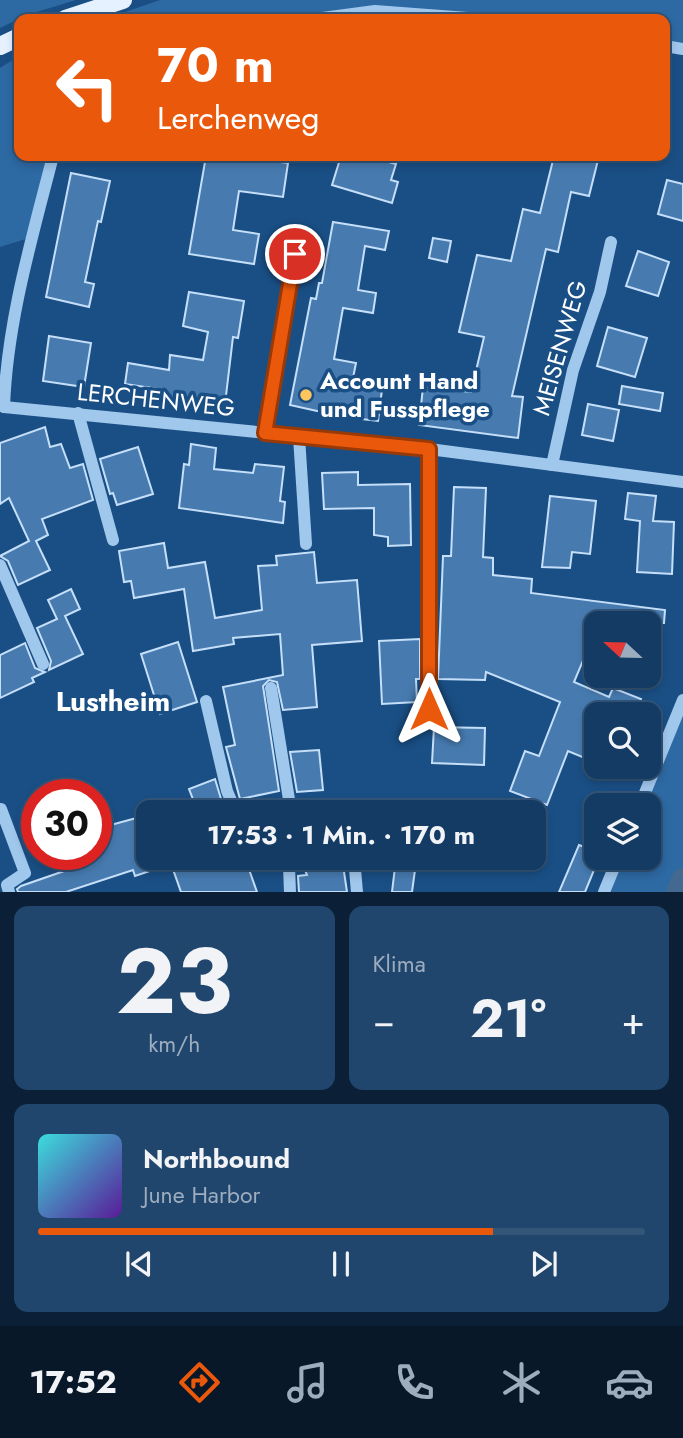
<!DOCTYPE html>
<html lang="de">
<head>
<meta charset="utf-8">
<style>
  body { margin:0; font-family:Jost,sans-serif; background:#21466d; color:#f1f3f6; height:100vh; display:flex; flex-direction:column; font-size:26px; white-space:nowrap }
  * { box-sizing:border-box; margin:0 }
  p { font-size:23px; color:#9dadbf }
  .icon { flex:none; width:38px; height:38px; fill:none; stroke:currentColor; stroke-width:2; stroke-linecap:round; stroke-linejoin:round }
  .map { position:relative; height:892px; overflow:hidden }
  .side { display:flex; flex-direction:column; gap:14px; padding:14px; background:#0b2037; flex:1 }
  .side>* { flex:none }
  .guide { position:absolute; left:14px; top:14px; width:656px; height:147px; border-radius:14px; box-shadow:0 4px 10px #0003,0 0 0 2px #335578; background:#ea580c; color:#fff; overflow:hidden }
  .needle { width:46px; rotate:292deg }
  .buttons { position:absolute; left:584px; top:611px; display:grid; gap:14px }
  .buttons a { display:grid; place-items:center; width:77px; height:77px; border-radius:14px; background:#143b64; box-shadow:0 4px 10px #0003,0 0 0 2px #335578; font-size:35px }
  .speed { position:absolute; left:21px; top:779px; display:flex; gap:14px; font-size:35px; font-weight:700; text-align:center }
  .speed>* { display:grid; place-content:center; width:91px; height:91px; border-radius:50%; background:#143b64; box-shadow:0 4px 10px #0003,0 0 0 2px #335578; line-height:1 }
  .speed .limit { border:10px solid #d22; background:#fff; color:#111 }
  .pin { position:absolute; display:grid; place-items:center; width:60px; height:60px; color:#fff; margin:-30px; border:4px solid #fff; border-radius:50%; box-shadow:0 2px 7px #0007 }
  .me { position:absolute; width:77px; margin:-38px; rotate:0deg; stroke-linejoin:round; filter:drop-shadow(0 0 5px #0008) }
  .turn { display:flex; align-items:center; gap:24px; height:147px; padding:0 28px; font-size:32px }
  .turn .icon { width:91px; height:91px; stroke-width:2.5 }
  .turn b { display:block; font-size:49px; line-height:60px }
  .big { font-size:52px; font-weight:700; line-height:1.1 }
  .side .tile { flex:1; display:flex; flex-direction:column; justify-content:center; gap:10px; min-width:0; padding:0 24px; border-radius:14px; background:#21466d }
  .side .dial { align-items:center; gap:0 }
  .dial b { font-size:91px; line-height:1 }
  .song { display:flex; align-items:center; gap:21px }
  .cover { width:84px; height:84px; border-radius:10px; background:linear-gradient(135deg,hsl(180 70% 55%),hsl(270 70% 35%)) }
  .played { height:7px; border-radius:4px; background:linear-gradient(90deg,#ea580c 75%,#335578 75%) }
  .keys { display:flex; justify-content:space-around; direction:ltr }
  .heat { display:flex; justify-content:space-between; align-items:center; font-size:38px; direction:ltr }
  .side .tiles { flex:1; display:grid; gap:14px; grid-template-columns:1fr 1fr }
  .tile:last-child { grid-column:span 2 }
  .trip { position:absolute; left:136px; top:800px; width:410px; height:70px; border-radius:14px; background:#143b64; box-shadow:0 4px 10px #0003,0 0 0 2px #335578; font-weight:700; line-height:70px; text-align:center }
  .tabs { display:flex; height:112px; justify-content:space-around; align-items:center; background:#081828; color:#9dadbf }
  .tabs .icon { width:49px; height:49px }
  .tabs .current { color:#ea580c }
  .tabs b { font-size:32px; color:#f1f3f6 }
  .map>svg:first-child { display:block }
  .green { fill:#2d69a3 }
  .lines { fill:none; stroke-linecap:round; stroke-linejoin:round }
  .canal { stroke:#436991; stroke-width:24 }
  .building { fill:#477bb0; stroke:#c5dff9; stroke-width:2 }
  .minor { stroke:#a0c7ec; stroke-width:12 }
  .major { stroke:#e5f1ff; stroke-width:18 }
  .route-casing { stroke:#983908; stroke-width:18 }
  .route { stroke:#ea580c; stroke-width:12 }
  .poi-dot { fill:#fec65c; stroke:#1a4f85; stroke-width:2.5 }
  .labels { text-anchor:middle; stroke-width:7; stroke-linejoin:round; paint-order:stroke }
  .street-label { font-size:24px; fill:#fff; stroke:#1a4f85 }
  .poi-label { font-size:24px; font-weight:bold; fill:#fff; stroke:#1a4f85; text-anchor:start }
  .quarter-label { font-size:28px; font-weight:bold; fill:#fff; stroke:#1a4f85 }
</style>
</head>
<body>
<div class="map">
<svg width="683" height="892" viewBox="0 0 683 892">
  <rect width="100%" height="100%" fill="#1a4f85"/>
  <!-- green -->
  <g class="green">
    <polygon points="0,0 76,0 27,15 0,28"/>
    <polygon points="160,0 683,0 683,49 665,46 665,19 481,19 375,11 315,19 105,19"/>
    <polygon points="19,56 19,156 53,156 32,237 0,247 0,68"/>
    <polygon points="683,700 683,892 604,892 619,858 649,858 649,805 640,805"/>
  </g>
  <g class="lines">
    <!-- canal -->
    <polyline class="canal" points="678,892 683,880"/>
  </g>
  <!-- building -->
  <g class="building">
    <polygon points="206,156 251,161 251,158 288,163 283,197 239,191 233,230 259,234 254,264 189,254"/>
    <polygon points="341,156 367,156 396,164 391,180 398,182 392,203 332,185"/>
    <polygon points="554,156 579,156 598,160 589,196 571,192 558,252 546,249 512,396 523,397 518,438 419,425 423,387 471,392 484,337 459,332 477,255 511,261 523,209 540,213"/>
    <polygon points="71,173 110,181 101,222 98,221 85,282 94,284 89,307 46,297"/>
    <polygon points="667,180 683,184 683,221 658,214"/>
    <polygon points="333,222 389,231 385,250 365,246 358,290 376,293 373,313 343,308 334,359 356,363 353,378 383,382 378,421 344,417 290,405 311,298 316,299 319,283 322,283"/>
    <polygon points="433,238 451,241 447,262 429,258"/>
    <polygon points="638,251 669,262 658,296 626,286"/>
    <polygon points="189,292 244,301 238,338 233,337 225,404 165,396 166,390 125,384 128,363 169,370 170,355 203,360 208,332 183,326"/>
    <polygon points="608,327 647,338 635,377 597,366"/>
    <polygon points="49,336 91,343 84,387 43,381"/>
    <polygon points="622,386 663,393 660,411 619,404"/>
    <polygon points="588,404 619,410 613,441 582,435"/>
    <polygon points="45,427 50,447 61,444 70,468 83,464 93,500 42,519 48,535 36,541 50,570 18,585 8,561 0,556 29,541 9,498 0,504 0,443"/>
    <polygon points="191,444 216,448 214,469 253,473 255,464 284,467 280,501 285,502 283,523 179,508 184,464 189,465"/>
    <polygon points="138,447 153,494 117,505 113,493 110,494 100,459"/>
    <polygon points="358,472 358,485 410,484 411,545 388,546 388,537 374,535 374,508 324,509 322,473"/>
    <polygon points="454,487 486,488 483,557 493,558 493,575 532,579 531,593 665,610 664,623 597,623 597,639 592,639 574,682 609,697 613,688 641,699 637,708 650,714 597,714 597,763 568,751 547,805 510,791 525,751 539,756 560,702 486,672 485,680 438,679 443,556 451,556"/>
    <polygon points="628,493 656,496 653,521 674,522 672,574 637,572 640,521 625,519"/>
    <polygon points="550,496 596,501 590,554 572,552 570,568 542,567"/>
    <polygon points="164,543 168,568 205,562 215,618 262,610 258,566 277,565 276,556 314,552 317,583 357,580 362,641 312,645 317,707 283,710 277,682 269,680 263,686 279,791 240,799 226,747 235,745 223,687 283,675 280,634 233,638 234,644 193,651 184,589 134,598 131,581 124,582 119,551"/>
    <polygon points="71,589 80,609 65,616 83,654 49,670 51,661 37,628 57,619 48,600"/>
    <polygon points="420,639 420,679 416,679 417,702 382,704 379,641"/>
    <polygon points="178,642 197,702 160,714 141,654"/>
    <polygon points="25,643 35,668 45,672 32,678 34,682 0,698 0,655"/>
    <polygon points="434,727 485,728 484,765 432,763"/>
    <polygon points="319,750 323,790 297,792 290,752"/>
    <polygon points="215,779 225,812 198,812 189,789"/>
    <polygon points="140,817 149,845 149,858 152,858 156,869 135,876 133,870 66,892 18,892 17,889 21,886 67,870 62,854 96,854 96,829"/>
    <polygon points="579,845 597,852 597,858 599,858 585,892 559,892"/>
    <polygon points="169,858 245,858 257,892 181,892"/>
    <polygon points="300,858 342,858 347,892 299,892 298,876 307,875"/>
    <polygon points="395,867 415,870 412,892 392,892"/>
  </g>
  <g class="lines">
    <!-- minor -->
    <g class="minor">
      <polyline points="315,19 375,11 481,19"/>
      <polyline points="665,46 683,49"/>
      <polyline points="4,407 429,449 683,482"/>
      <path d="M4 407C7 322 32 238 53 156"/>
      <polyline points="78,413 113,540"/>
      <polyline points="265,433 295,254"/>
      <polyline points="299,437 306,544"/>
      <polyline points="552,465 573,370 600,292 611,242"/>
      <polyline points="0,565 43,664"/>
      <polyline points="271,688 291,812"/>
      <polyline points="206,701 227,791 236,812"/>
      <polyline points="429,709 429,449"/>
      <polyline points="640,805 683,700"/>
      <polyline points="1,809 25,873 7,885 9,892"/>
      <polyline points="254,858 255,860 289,866 290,892"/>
      <polyline points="354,858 357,892"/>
      <polyline points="604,892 618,858"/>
    </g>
    <!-- major -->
    <g class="major">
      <polyline points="65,19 123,0"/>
      <polyline points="0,46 19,37"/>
    </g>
  </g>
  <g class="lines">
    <!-- route casing -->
    <g class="route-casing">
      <polyline id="route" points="295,254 265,433 429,449 429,709"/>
    </g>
    <!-- route -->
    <use href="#route" class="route"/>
  </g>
  <!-- markers -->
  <circle class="poi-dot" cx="306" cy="395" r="7"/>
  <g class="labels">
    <!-- street labels -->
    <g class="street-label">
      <text transform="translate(560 348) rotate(-74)" y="8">MEISENWEG</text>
      <text transform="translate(156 400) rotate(6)" y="8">LERCHENWEG</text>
    </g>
    <!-- poi labels -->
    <g class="poi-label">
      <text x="320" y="389">Account Hand<tspan x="320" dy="28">und Fusspflege</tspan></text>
    </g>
    <!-- quarter labels -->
    <g class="quarter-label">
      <text x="113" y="711">Lustheim</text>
    </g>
  </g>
</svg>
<div class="buttons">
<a><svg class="needle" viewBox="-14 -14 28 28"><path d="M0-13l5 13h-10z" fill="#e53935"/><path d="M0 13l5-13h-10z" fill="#9dadbf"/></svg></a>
<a><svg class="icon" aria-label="search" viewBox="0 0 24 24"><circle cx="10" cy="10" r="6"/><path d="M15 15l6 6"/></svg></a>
<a><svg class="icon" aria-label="layers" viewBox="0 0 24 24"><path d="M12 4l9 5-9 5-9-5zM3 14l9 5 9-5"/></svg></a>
</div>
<div class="speed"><div class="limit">30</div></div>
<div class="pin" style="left:295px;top:254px;background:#d93025"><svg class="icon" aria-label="arrive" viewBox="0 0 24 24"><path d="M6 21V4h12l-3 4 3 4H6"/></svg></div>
<svg class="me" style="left:429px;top:709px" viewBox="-20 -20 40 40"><path d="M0-17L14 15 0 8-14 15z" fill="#ea580c" stroke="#fff" stroke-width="4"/></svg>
<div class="trip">17:53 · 1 Min. · 170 m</div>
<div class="guide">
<div class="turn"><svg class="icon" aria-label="left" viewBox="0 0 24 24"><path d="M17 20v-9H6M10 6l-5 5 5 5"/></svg><div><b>70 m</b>Lerchenweg</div></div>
</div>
</div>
<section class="side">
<div class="tiles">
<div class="tile dial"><b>23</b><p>km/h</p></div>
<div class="tile"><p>Klima</p>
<div class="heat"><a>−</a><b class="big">21°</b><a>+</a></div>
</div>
<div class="tile">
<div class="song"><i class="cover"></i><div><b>Northbound</b><p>June Harbor</p></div></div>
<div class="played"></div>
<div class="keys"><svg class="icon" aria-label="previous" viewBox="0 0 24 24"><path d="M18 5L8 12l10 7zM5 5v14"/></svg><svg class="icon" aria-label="pause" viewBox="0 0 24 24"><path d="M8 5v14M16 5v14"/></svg><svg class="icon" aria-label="next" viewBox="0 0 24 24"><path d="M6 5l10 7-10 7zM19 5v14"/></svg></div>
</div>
</div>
</section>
<nav class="tabs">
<b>17:52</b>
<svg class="icon current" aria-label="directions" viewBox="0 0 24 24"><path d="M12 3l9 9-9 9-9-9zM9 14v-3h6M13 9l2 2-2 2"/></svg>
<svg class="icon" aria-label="music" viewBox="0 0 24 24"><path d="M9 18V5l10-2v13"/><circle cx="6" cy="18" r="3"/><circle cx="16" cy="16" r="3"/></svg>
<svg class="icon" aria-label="phone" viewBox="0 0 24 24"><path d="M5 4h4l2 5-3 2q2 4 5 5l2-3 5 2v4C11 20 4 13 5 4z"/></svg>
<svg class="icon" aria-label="climate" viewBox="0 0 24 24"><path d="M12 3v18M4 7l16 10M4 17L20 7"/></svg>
<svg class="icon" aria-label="car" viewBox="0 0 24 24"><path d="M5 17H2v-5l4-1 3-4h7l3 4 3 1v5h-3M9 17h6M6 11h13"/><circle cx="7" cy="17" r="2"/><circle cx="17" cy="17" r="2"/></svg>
</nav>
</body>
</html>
